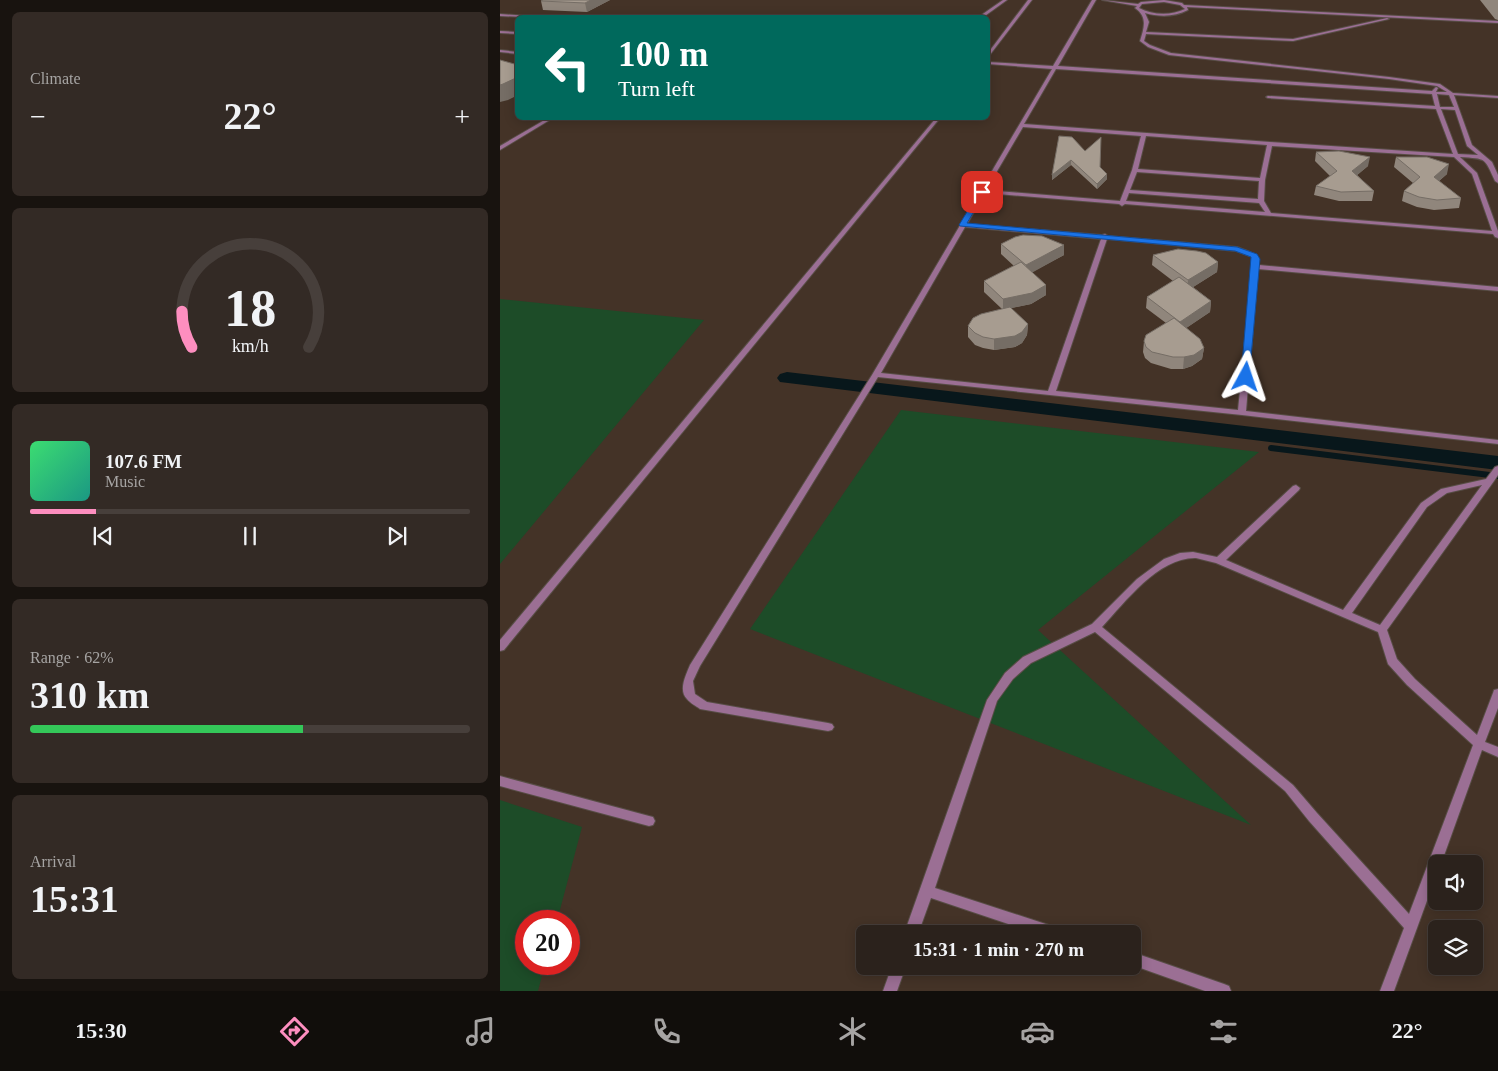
<!DOCTYPE html>
<html lang="en">
<head>
<meta charset="utf-8">
<style>
  body { margin:0; font-family:Georgia,serif; background:#332a25; color:#f1f3f6; height:100vh; display:flex; flex-direction:column; font-size:19px; white-space:nowrap }
  * { box-sizing:border-box; margin:0 }
  p { font-size:16px; color:#a6a4a3 }
  .icon { flex:none; width:28px; height:28px; fill:none; stroke:currentColor; stroke-width:2; stroke-linecap:round; stroke-linejoin:round }
  .map { position:relative; flex:1; overflow:hidden }
  .details { display:flex; flex-direction:column; gap:12px; padding:12px; background:#18130f; width:500px }
  .details>* { flex:none }
  .banner { position:absolute; left:15px; top:15px; width:475px; height:105px; border-radius:8px; box-shadow:0 2px 12px #0003,0 0 0 1px #473f3b; background:#00695c; color:#fff; overflow:hidden }
  .fabs { position:absolute; left:928px; top:855px; display:grid; gap:10px }
  .fabs a { display:grid; place-items:center; width:55px; height:55px; border-radius:8px; background:#2b221c; box-shadow:0 2px 12px #0003,0 0 0 1px #473f3b; font-size:25px }
  .speed { position:absolute; left:15px; top:910px; display:flex; gap:10px; font-size:25px; font-weight:700; text-align:center }
  .speed>* { display:grid; place-content:center; width:65px; height:65px; border-radius:50%; background:#2b221c; box-shadow:0 2px 12px #0003,0 0 0 1px #473f3b; line-height:1 }
  .speed .limit { border:8px solid #d22; background:#fff; color:#111 }
  .pin { position:absolute; display:grid; place-items:center; width:42px; height:42px; color:#fff; margin:-21px; border-radius:10px; box-shadow:0 2px 8px #0006 }
  .me { position:absolute; width:55px; margin:-28px; rotate:5deg; stroke-linejoin:round; filter:drop-shadow(0 0 4px #0008) }
  .turn { display:flex; align-items:center; gap:18px; height:105px; padding:0 20px; font-size:22px }
  .turn .icon { width:65px; height:65px; stroke-width:2.5 }
  .turn b { display:block; font-size:35px; line-height:42px }
  .big { font-size:38px; font-weight:700; line-height:1.1 }
  .details .card { flex:1; display:flex; flex-direction:column; justify-content:center; gap:8px; min-width:0; padding:0 18px; border-radius:8px; background:#332a25 }
  .details .dial { align-items:center; gap:0 }
  .dial svg { height:130px; overflow:visible; fill:none; stroke:#473f3b; stroke-width:7; stroke-linecap:round; text-anchor:middle }
  .dial text { fill:#f1f3f6; stroke:none }
  .song { display:flex; align-items:center; gap:15px }
  .cover { width:60px; height:60px; border-radius:8px; background:linear-gradient(135deg,hsl(140 70% 55%),hsl(170 70% 35%)) }
  .played { height:5px; border-radius:2px; background:linear-gradient(90deg,#fd8ebf 15%,#473f3b 15%) }
  .keys { display:flex; justify-content:space-around; direction:ltr }
  .heat { display:flex; justify-content:space-between; align-items:center; font-size:28px; direction:ltr }
  .charge { height:8px; border-radius:4px; background:linear-gradient(90deg,#34c759 62%,#473f3b 0) }
  .trip { position:absolute; left:356px; top:925px; width:285px; height:50px; border-radius:8px; background:#2b221c; box-shadow:0 2px 12px #0003,0 0 0 1px #473f3b; font-weight:700; line-height:50px; text-align:center }
  .dock { display:flex; height:80px; justify-content:space-around; align-items:center; background:#110e0b; color:#a6a4a3 }
  .dock .icon { width:35px; height:35px }
  .dock .active { color:#fd8ebf }
  .dock b { font-size:22px; color:#f1f3f6 }
  main { display:flex; flex:1; min-height:0 }
  .map>svg:first-child { display:block }
  .built { fill:#443327; fill-rule:evenodd }
  .green { fill:#1d4c28 }
  .lines { fill:none; stroke-linecap:round; stroke-linejoin:round }
  .stream { stroke:#08171b; stroke-width:6 }
  .canal { fill:#08171b; fill-rule:evenodd }
  .lane-casing { stroke:#574d45; stroke-width:2 }
  .lane { fill:#9b6f94; fill-rule:evenodd }
  .wall { fill:#90867c }
  .shaded-wall { fill:#756d65 }
  .building { fill:#a79c90; stroke:#756d65 }
  .route { fill:#1a73e8; stroke:#114b97 }
</style>
</head>
<body>
<main>
<section class="details">
<div class="card"><p>Climate</p>
<div class="heat"><a>−</a><b class="big">22°</b><a>+</a></div>
</div>
<div class="card dial"><svg viewBox="0 0 100 80">
<path d="M14 69A42 42 0 1 1 86 69"/>
<path d="M14 69A42 42 0 0 1 8 47" stroke="#fd8ebf"/>
<text x="50" y="56" font-size="32" font-weight="700">18</text>
<text x="50" y="72" font-size="11">km/h</text>
</svg></div>
<div class="card">
<div class="song"><i class="cover"></i><div><b>107.6 FM</b><p>Music</p></div></div>
<div class="played"></div>
<div class="keys"><svg class="icon" aria-label="previous" viewBox="0 0 24 24"><path d="M18 5L8 12l10 7zM5 5v14"/></svg><svg class="icon" aria-label="pause" viewBox="0 0 24 24"><path d="M8 5v14M16 5v14"/></svg><svg class="icon" aria-label="next" viewBox="0 0 24 24"><path d="M6 5l10 7-10 7zM19 5v14"/></svg></div>
</div>
<div class="card"><p>Range · 62%</p><b class="big">310 km</b><div class="charge"></div></div>
<div class="card"><p>Arrival</p><b class="big">15:31</b></div>
</section>
<div class="map">
<svg width="998" height="991" viewBox="0 0 998 991">
  <rect width="100%" height="100%" fill="#392e26"/>
  <!-- built -->
  <path class="built" d="M0 0H998V991H0ZM18 18H488V118H18ZM936 864H974V901H936ZM26 921H69V964H26ZM936 929H974V966H936ZM365 934H632V966H365Z"/>
  <!-- green -->
  <g class="green">
    <polygon points="0,299 204,320 0,564"/>
    <polygon points="401,410 759,452 538,630 751,825 250,629"/>
    <polygon points="0,800 82,827 57,921 26,921 26,964 45,964 38,991 0,991"/>
  </g>
  <g class="lines">
    <!-- stream -->
    <polyline class="stream" points="771,448 998,476"/>
    <!-- canal -->
    <polygon class="canal" points="287,372 998,456 998,470 280,382 277,378 280,374"/>
    <!-- lane casing -->
    <g class="lane-casing">
      <g id="lane">
        <polygon points="503,0 507,0 482,18 477,18"/>
        <polygon points="528,0 532,0 489,56 488,56 488,53"/>
        <path d="M592 0H596L558 66 932 91 936 87 938 88 936 92H947L937 86 889 79 669 55 648 47 640 41C644 28 648 17 635 8L637 6 602 0 638 4 641 2 664 0 682 3 684 5 998 21V23L687 7 688 10C675 17 659 17 645 13L649 22 646 32 793 39 887 18 889 19 793 41 646 34 644 41 650 45 671 53 889 77 940 84 953 93 998 96V98L954 95 972 145 992 162 998 175V183L995 181C984 157 987 159 960 157L977 173 998 231V238L995 237 993 234 625 204 622 206 619 204 485 193 467 224 602 235 605 234 608 236 737 247C747 251 760 253 759 265L998 287V291L758 269 746 411 998 440V444L742 415 378 377 200 666 193 681 195 694 207 702 328 723 332 724 334 727 332 730 328 731 200 709C196 706 190 703 187 699 178 690 186 675 190 665L372 375 552 69 488 64V62L553 66ZM664 2 680 5 685 9C671 16 652 15 639 8L642 4ZM556 69 932 94 935 106 768 96 766 97 768 98 936 109 953 154 770 142 524 124ZM937 94 949 95 954 107H940ZM941 109 955 110 967 146 978 155 958 154ZM523 127 641 136 632 170 620 201 486 190ZM646 136 767 145 760 178 638 169ZM772 146 954 157 972 174 992 231 771 213 764 201 765 180ZM637 172 759 181 758 199 630 190ZM629 193 759 203 765 212 626 201ZM465 227 601 239 548 391 381 373ZM607 239 736 251 752 257 753 259 738 410 556 391Z"/>
        <polygon points="0,14 44,17 46,18 0,16"/>
        <polygon points="0,31 18,32 18,34 0,33"/>
        <polygon points="0,50 18,52 18,54 0,52"/>
        <polygon points="48,118 53,118 0,150 0,146"/>
        <polygon points="436,118 440,118 4,650 0,651 0,640"/>
        <path d="M998 466V475L994 481 887 630 897 659 915 679 977 735 993 693 994 690 998 689V708L985 742 998 747V757L982 750 941 864H936V876L894 991H880L904 928 809 821 785 791 595 632 531 663 513 679 497 701 435 888 558 928 563 930 565 934H538L431 898 418 934H404L487 700 505 673 523 657 592 624 637 579 664 559 680 553 693 552 717 557 793 486 796 485 800 488 799 490 726 560 843 610 921 503 941 489 986 479 995 467ZM982 485 880 625 852 613 927 507 947 493ZM696 558 716 563 878 632 888 664 907 685 973 745 909 914 817 813 793 785 602 627C626 601 659 557 696 558Z"/>
        <polygon points="0,776 149,816 153,817 155,821 153,825 149,826 0,786"/>
        <polygon points="632,952 724,984 729,986 731,991 705,991 632,965"/>
        <polygon points="392,966 406,966 397,991 383,991"/>
      </g>
    </g>
    <!-- lane -->
    <use href="#lane" class="lane"/>
  </g>
  <!-- wall -->
  <g class="wall">
    <polygon points="110,0 87,12 43,10 41,1"/>
    <polygon points="980,0 998,0 998,20 995,19"/>
    <polygon points="559,136 600,167 607,174 607,179 597,189 571,165 552,180"/>
    <polygon points="816,152 868,166 857,175 874,191 872,201 839,201 814,195 816,186 830,176 815,161"/>
    <polygon points="896,157 947,174 939,181 961,198 959,208 934,210 917,207 902,201 904,191 913,183 894,167"/>
    <polygon points="501,244 564,255 532,272 546,285 546,295 531,304 511,308 528,324 527,335 522,343 515,347 494,350 483,348 475,345 468,337 468,326 502,309 484,292 484,281 514,266 501,254"/>
    <polygon points="653,255 718,262 717,272 693,287 711,301 710,312 686,328 704,348 702,359 692,366 683,369 671,369 651,363 645,358 643,352 644,341 666,323 646,308 647,297 673,281 652,265"/>
  </g>
  <!-- shaded-wall -->
  <g class="shaded-wall">
    <polygon points="91,0 110,0 87,12 85,3"/>
    <polygon points="18,77 18,95 8,100 0,102 0,85"/>
    <polygon points="870,157 868,166 850,181 852,171"/>
    <polygon points="571,160 571,165 552,180 552,175"/>
    <polygon points="949,164 947,174 932,187 934,177"/>
    <polygon points="607,174 607,179 597,189 597,184"/>
    <polygon points="564,245 564,255 526,276 526,265"/>
    <polygon points="718,262 717,272 687,291 688,280"/>
    <polygon points="546,285 546,295 531,304 503,310 503,299"/>
    <polygon points="711,301 710,312 679,333 680,322"/>
    <polygon points="528,324 527,335 522,343 515,347 494,350 494,339"/>
    <polygon points="704,348 702,359 692,366 683,369 684,357"/>
  </g>
  <!-- building -->
  <g class="building">
    <polygon points="43,0 91,0 85,3 41,1"/>
    <polygon points="0,60 18,65 18,77 3,84 0,85"/>
    <polygon points="559,136 572,137 585,151 601,137 600,167 607,174 597,184 571,160 552,175"/>
    <polygon points="839,151 870,157 852,171 874,191 841,192 816,186 837,171 816,152"/>
    <polygon points="896,157 927,157 949,164 934,177 961,198 937,200 919,197 904,191 920,177"/>
    <polygon points="523,235 542,236 564,245 526,265 501,244 515,237"/>
    <polygon points="678,249 697,251 706,253 718,262 688,280 653,255"/>
    <polygon points="521,262 546,285 532,293 503,299 484,281"/>
    <polygon points="679,277 711,301 680,322 647,297"/>
    <polygon points="510,307 528,324 522,332 515,336 494,339 483,337 475,333 468,326 473,318 481,314"/>
    <polygon points="674,318 700,339 704,348 694,355 684,357 673,357 652,352 646,347 644,341 646,335"/>
  </g>
  <!-- route -->
  <polygon class="route" points="482,189 486,192 467,223 737,247 757,254 760,259 749,379 746,380 741,377 751,257 735,251 460,226 459,225 479,192"/>
</svg>
<div class="fabs">
<a><svg class="icon" aria-label="sound" viewBox="0 0 24 24"><path d="M4 9h4l5-4v14l-5-4H4zM17 9q2 3 0 6"/></svg></a>
<a><svg class="icon" aria-label="layers" viewBox="0 0 24 24"><path d="M12 4l9 5-9 5-9-5zM3 14l9 5 9-5"/></svg></a>
</div>
<div class="speed"><div class="limit">20</div></div>
<div class="pin" style="left:482px;top:192px;background:#d93025"><svg class="icon" aria-label="arrive" viewBox="0 0 24 24"><path d="M6 21V4h12l-3 4 3 4H6"/></svg></div>
<svg class="me" style="left:746px;top:377px" viewBox="-20 -20 40 40"><path d="M0-17L14 15 0 8-14 15z" fill="#1a73e8" stroke="#fff" stroke-width="4"/></svg>
<div class="trip">15:31 · 1 min · 270 m</div>
<div class="banner">
<div class="turn"><svg class="icon" aria-label="left" viewBox="0 0 24 24"><path d="M17 20v-9H6M10 6l-5 5 5 5"/></svg><div><b>100 m</b>Turn left</div></div>
</div>
</div>
</main>
<nav class="dock">
<b>15:30</b>
<svg class="icon active" aria-label="directions" viewBox="0 0 24 24"><path d="M12 3l9 9-9 9-9-9zM9 14v-3h6M13 9l2 2-2 2"/></svg>
<svg class="icon" aria-label="music" viewBox="0 0 24 24"><path d="M9 18V5l10-2v13"/><circle cx="6" cy="18" r="3"/><circle cx="16" cy="16" r="3"/></svg>
<svg class="icon" aria-label="phone" viewBox="0 0 24 24"><path d="M5 4h4l2 5-3 2q2 4 5 5l2-3 5 2v4C11 20 4 13 5 4z"/></svg>
<svg class="icon" aria-label="climate" viewBox="0 0 24 24"><path d="M12 3v18M4 7l16 10M4 17L20 7"/></svg>
<svg class="icon" aria-label="car" viewBox="0 0 24 24"><path d="M5 17H2v-5l4-1 3-4h7l3 4 3 1v5h-3M9 17h6M6 11h13"/><circle cx="7" cy="17" r="2"/><circle cx="17" cy="17" r="2"/></svg>
<svg class="icon" aria-label="filters" viewBox="0 0 24 24"><path d="M4 7h16M4 17h16"/><circle cx="9" cy="7" r="2"/><circle cx="15" cy="17" r="2"/></svg>
<b>22°</b>
</nav>
</body>
</html>
